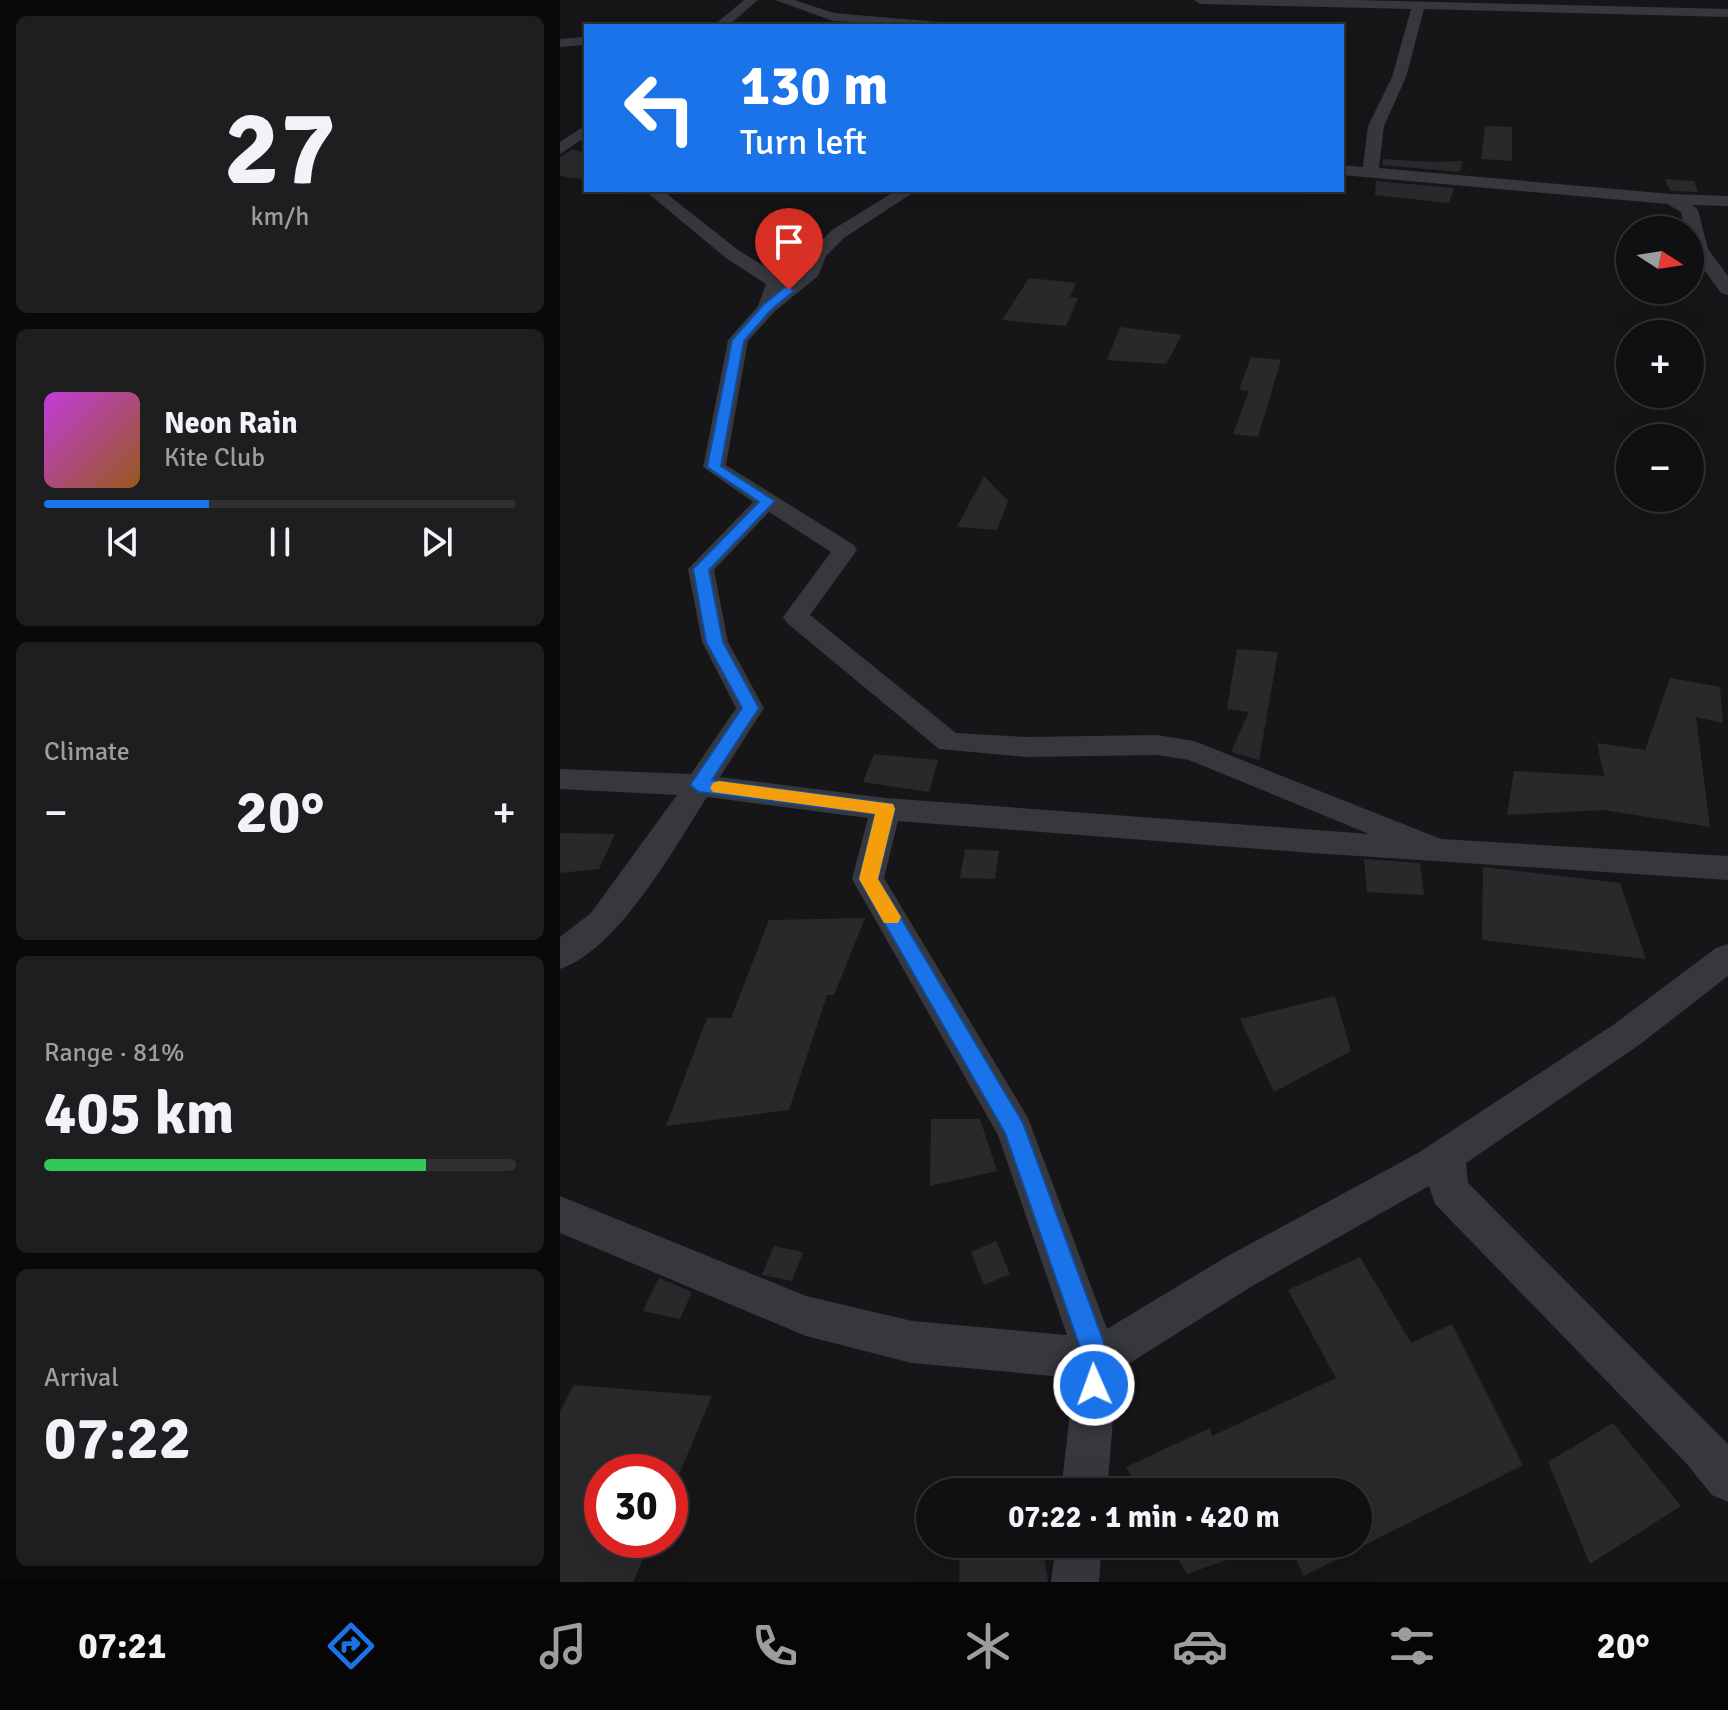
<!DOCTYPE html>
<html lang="en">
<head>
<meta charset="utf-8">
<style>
  body { margin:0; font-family:Signika,sans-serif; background:#1e1e20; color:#f1f3f6; height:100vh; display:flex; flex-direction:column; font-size:30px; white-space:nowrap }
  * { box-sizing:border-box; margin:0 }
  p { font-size:26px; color:#9c9d9f }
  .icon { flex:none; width:44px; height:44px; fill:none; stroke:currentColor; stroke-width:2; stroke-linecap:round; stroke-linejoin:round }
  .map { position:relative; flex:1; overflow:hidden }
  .drawer { display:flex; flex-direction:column; gap:16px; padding:16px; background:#09090a; width:560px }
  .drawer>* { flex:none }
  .guide { position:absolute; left:24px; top:24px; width:760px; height:168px; border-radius:0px; box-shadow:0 8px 32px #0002,0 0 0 2px #303032; background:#1a73e8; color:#fff; overflow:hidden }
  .needle { width:52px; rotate:102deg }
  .tools { position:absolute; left:1056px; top:216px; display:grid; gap:16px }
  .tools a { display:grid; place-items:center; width:88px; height:88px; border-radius:50%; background:#101012; box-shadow:0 8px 32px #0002,0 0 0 2px #303032; font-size:40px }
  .speed { position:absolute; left:24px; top:1454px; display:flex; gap:16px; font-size:40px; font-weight:700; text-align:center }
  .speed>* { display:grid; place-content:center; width:104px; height:104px; border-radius:50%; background:#101012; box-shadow:0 8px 32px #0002,0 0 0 2px #303032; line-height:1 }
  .speed .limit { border:12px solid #d22; background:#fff; color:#111 }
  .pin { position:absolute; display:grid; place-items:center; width:68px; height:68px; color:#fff; margin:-82px -34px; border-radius:50% 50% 50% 0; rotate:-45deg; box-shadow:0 0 8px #0007 }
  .pin .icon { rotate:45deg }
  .me { position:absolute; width:88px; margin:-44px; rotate:358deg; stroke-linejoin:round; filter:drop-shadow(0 0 6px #0008) }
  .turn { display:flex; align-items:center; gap:28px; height:168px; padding:0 24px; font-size:36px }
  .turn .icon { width:104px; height:104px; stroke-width:2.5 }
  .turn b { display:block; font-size:56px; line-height:68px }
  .big { font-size:60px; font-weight:700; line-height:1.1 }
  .drawer .card { flex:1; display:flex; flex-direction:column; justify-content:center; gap:12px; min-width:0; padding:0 28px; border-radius:12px; background:#1e1e20 }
  .drawer .dial { align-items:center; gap:0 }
  .dial b { font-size:104px; line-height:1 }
  .song { display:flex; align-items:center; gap:24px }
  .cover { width:96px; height:96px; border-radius:12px; background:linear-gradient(135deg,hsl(290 70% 55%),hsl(30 70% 35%)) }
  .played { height:8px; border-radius:4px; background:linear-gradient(90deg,#1a73e8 35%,#303032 35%) }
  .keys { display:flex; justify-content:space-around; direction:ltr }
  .heat { display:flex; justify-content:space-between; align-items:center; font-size:44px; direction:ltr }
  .charge { height:12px; border-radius:6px; background:linear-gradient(90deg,#34c759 81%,#303032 0) }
  .trip { position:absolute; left:356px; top:1478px; width:456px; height:80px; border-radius:40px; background:#101012; box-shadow:0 8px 32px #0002,0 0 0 2px #303032; font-weight:700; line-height:80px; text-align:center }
  .tabs { display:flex; height:128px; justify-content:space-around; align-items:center; background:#060607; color:#9c9d9f }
  .tabs .icon { width:56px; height:56px }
  .tabs .active { color:#1a73e8 }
  .tabs b { font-size:36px; color:#f1f3f6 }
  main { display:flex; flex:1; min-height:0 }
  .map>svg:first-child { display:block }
  .building { fill:#29292c }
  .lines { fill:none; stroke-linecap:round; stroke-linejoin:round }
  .street { fill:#37383d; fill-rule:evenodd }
  .route { fill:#1a73e8; stroke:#114b97; stroke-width:2 }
  .slow { fill:#f59e0b }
</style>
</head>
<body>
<main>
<section class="drawer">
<div class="card dial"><b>27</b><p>km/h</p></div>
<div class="card">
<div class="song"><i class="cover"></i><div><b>Neon Rain</b><p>Kite Club</p></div></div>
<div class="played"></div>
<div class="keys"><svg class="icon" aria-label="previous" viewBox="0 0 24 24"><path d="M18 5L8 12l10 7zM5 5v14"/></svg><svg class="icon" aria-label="pause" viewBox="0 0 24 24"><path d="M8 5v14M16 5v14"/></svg><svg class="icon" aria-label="next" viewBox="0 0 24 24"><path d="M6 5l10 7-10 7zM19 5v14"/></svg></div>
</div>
<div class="card"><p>Climate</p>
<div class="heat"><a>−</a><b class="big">20°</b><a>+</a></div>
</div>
<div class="card"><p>Range · 81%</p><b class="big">405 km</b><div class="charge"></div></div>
<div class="card"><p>Arrival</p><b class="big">07:22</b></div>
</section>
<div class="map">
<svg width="1168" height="1582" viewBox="0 0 1168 1582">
  <rect width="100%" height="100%" fill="#161618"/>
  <!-- building -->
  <g class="building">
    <polygon points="925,126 952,127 952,161 921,159"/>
    <polygon points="13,149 26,154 26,180 0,176 0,157"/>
    <polygon points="823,159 875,162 903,161 899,172 822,165"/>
    <polygon points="1105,179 1134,181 1138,192 1110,191"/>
    <polygon points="816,181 894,188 889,203 815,195"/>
    <polygon points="469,278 516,283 510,297 518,298 506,326 442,320"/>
    <polygon points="560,327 622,335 606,364 547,360"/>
    <polygon points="691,357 721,360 698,437 673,434 689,391 679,390"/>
    <polygon points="424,476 448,501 437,530 397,527"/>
    <polygon points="677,649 718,652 699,760 671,752 689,712 667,709"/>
    <polygon points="1110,678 1160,687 1163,723 1136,717 1150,827 1044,810 947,815 954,771 1044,776 1037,743 1085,750"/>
    <polygon points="314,754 378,760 369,792 303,782"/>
    <polygon points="0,833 55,834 39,869 0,873"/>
    <polygon points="405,849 439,851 435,879 400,878"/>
    <polygon points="804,859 860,863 864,895 807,892"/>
    <polygon points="923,867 1060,883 1086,959 922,940"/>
    <polygon points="305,918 274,995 267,995 229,1110 106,1126 147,1018 171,1018 209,920"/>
    <polygon points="775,996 791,1051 714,1092 680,1019"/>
    <polygon points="371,1119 420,1119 437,1171 370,1186"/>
    <polygon points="436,1241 450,1274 424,1285 411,1252"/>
    <polygon points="214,1246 243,1252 232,1281 202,1275"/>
    <polygon points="800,1257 851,1343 892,1324 963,1465 744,1576 728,1544 798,1544 798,1492 580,1492 566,1467 650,1428 652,1436 776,1378 728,1290"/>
    <polygon points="99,1278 132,1292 120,1319 83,1311"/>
    <polygon points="14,1385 152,1396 120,1472 42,1472 42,1540 91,1540 73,1582 0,1582 0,1412"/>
    <polygon points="1053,1423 1121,1506 1030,1564 988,1462"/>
    <polygon points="400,1544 482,1544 488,1582 399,1582"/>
    <polygon points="610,1544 700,1544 701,1548 627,1574"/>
  </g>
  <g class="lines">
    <!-- street -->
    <g class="street">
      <polygon points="184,0 198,0 168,26 153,26"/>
      <polygon points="215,0 234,0 274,13 378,22 385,26 273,21"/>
      <polygon points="634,0 795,0 1168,9 1168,17 864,9 846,77 824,126 819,168 1111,194 1168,196 1168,206 1133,205 1138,210 1148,249 1168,276 1168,295 1161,293 1130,250 1130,230 1125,230 1121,212 1107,204 782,175 782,165 803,167 808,126 832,77 851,9 640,4"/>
      <polygon points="26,37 26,45 0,47 0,39"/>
      <polygon points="26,125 26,137 0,154 0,142"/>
      <path d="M84 190H102L178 250 223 278 225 284 243 269 252 250 272 230 337 190H357L284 238 266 256 258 276 214 312 188 341 166 465 294 545 297 550 250 615 396 733 467 737 597 735 634 741 881 839 1168 856V880L752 853 338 821 324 878 468 1118 547 1329 666 1257 858 1153 1053 1025 1156 948 1168 944V976L1079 1045 906 1163 908 1183 1168 1444V1502L1152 1495 1126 1463 875 1204 869 1186 694 1285 557 1371 547 1492H501L514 1378 352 1363 246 1336 0 1233V1196L246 1296 352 1321 507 1335 438 1135 292 879 308 818 147 797C115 847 58 950 0 969V937L31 913 117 795 0 789V769L131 774 176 708 142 642 128 569 193 502 143 467 168 340 198 306 206 284 166 258ZM209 512 271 552 223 617 227 623 379 749 467 757 597 755 629 760 809 834 326 798 160 777 204 708 168 642 154 570Z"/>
      <polygon points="496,1544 542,1544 539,1582 491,1582"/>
    </g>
  </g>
  <!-- route -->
  <polygon class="route" points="225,287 235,290 211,310 184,341 161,466 215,501 149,570 163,642 199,708 152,780 333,804 335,809 318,879 463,1123 550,1359 544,1395 534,1398 525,1395 521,1385 524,1359 445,1133 299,879 315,814 139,792 130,785 182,708 146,642 133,569 199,502 147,467 172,340 203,305"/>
  <!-- slow -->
  <polygon class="slow" points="159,781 333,804 335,809 318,879 341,917 338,923 324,923 299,879 315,814 153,792 150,788 153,783"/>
</svg>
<div class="tools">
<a><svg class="needle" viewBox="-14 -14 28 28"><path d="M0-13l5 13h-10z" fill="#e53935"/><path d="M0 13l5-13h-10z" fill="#9c9d9f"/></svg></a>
<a>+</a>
<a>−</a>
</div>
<div class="speed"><div class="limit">30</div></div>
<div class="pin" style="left:229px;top:290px;background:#d93025"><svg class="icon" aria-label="arrive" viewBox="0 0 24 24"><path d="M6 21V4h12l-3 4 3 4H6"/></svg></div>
<svg class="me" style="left:534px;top:1385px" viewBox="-20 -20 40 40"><circle r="17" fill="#1a73e8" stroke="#fff" stroke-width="3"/><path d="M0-11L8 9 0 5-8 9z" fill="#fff"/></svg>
<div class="trip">07:22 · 1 min · 420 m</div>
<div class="guide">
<div class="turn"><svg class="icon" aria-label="left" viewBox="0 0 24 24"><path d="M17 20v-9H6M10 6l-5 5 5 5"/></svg><div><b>130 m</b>Turn left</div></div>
</div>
</div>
</main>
<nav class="tabs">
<b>07:21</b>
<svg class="icon active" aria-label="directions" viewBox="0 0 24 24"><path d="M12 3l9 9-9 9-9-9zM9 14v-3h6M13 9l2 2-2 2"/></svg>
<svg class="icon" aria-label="music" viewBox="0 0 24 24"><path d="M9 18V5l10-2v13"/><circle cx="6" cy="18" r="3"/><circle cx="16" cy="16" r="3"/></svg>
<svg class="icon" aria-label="phone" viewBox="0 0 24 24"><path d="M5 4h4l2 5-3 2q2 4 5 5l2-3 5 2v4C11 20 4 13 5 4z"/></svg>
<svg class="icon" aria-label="climate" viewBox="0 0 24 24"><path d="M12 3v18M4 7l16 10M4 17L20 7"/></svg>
<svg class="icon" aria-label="car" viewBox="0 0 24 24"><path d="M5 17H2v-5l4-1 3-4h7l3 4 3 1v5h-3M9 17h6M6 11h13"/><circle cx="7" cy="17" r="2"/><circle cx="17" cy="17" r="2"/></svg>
<svg class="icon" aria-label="filters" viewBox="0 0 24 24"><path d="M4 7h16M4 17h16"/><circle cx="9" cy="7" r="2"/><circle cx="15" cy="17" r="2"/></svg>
<b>20°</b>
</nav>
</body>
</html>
